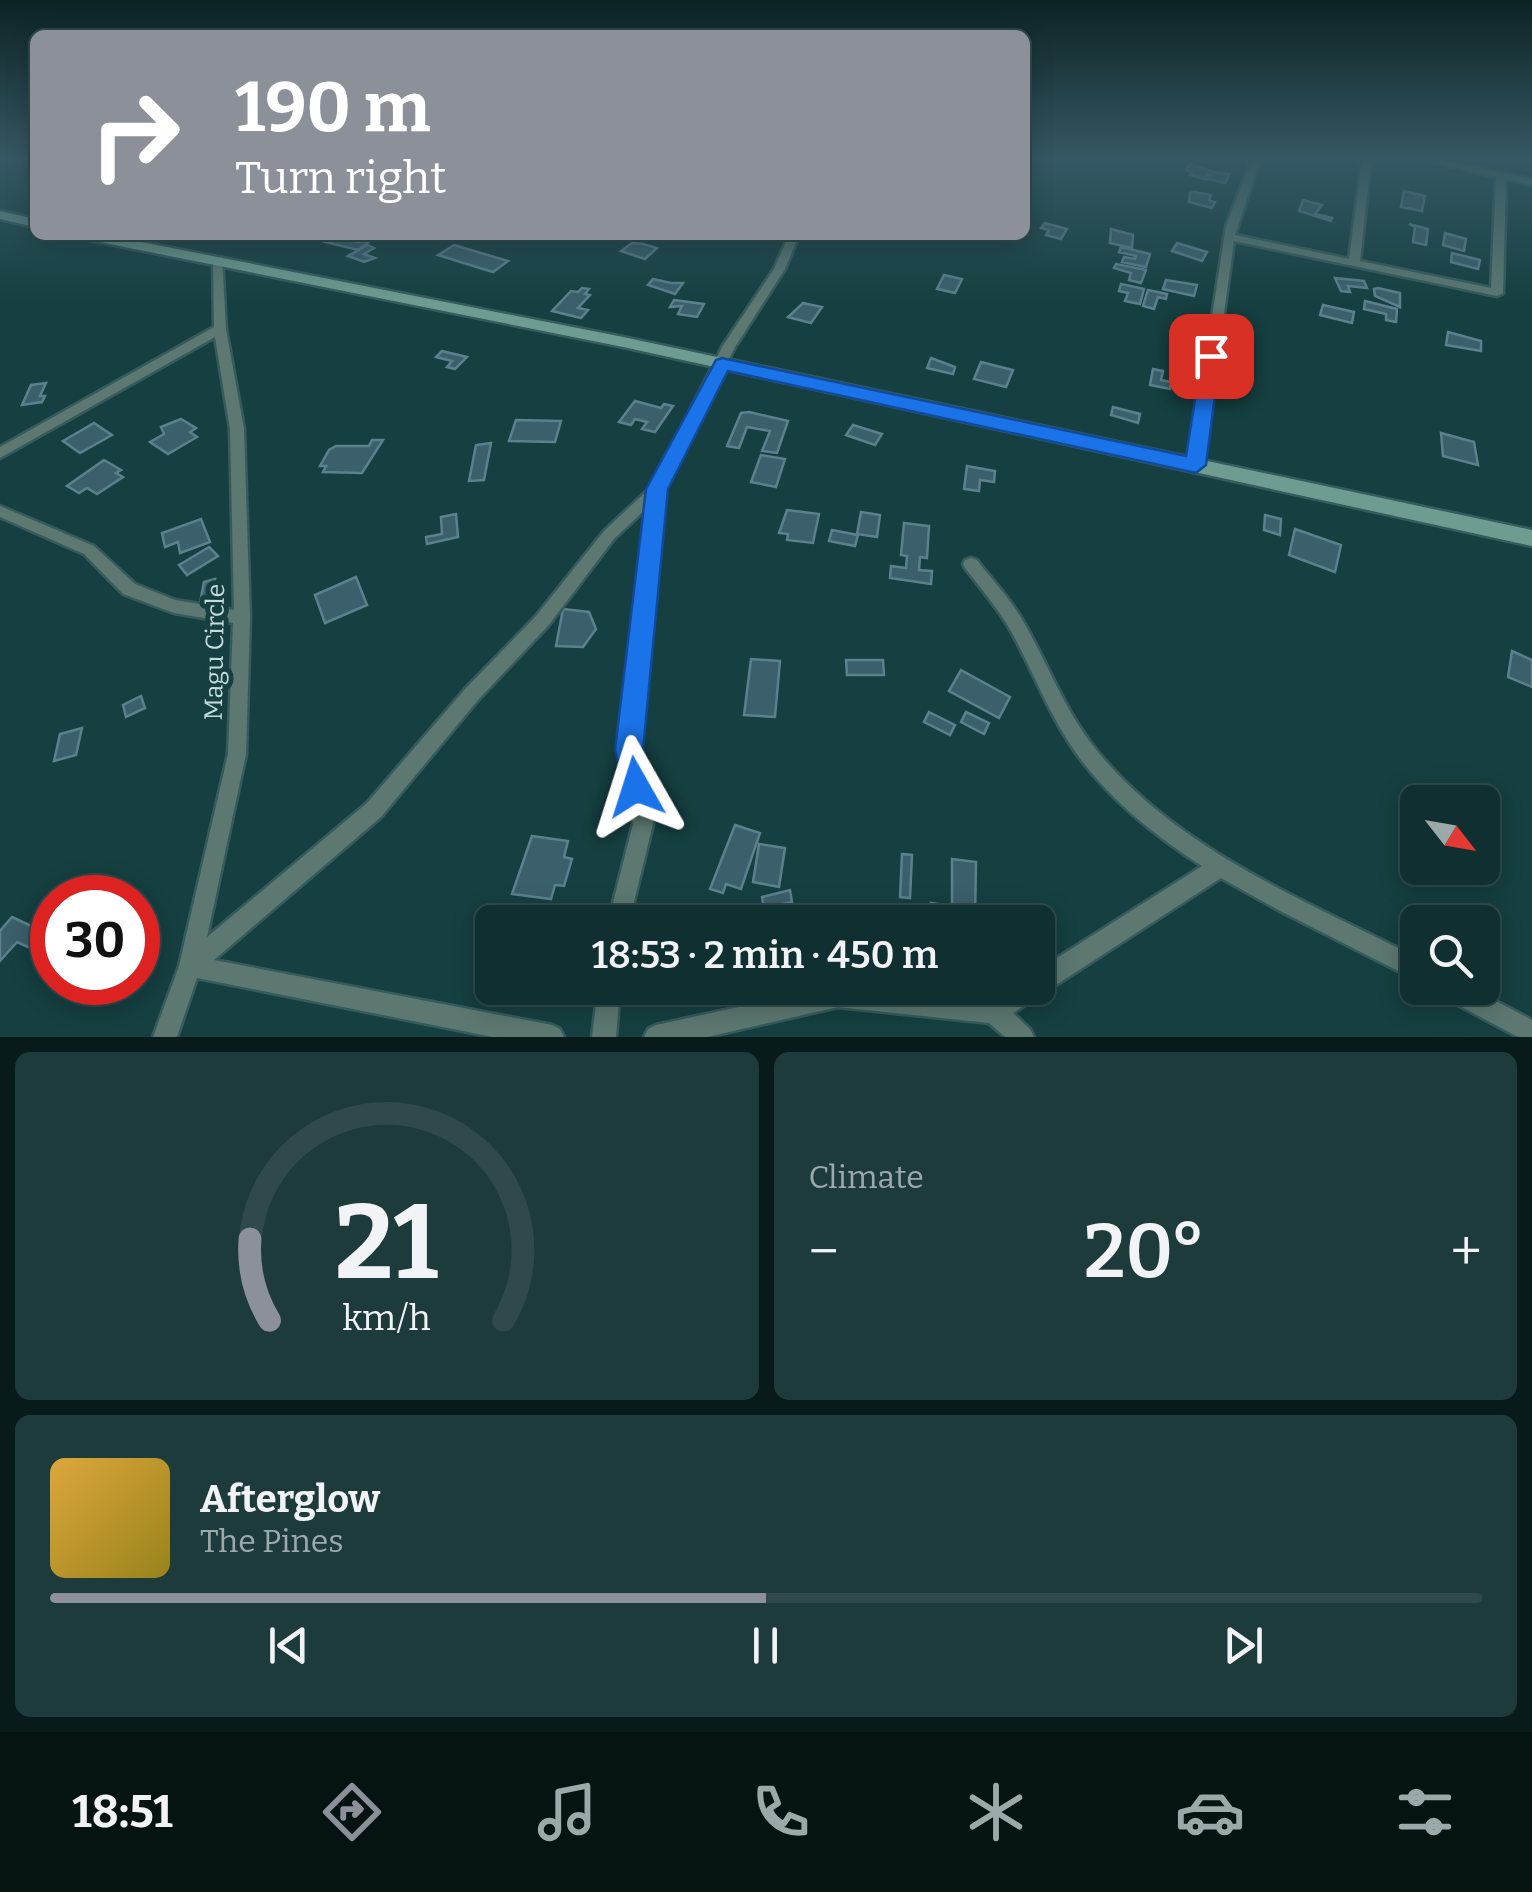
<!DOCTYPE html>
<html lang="en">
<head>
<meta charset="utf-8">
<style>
  body { margin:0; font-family:Bitter,serif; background:#1e3b3c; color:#f1f3f6; height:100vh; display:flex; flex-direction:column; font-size:38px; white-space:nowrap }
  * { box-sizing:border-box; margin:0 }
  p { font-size:32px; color:#9ca9ab }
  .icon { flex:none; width:55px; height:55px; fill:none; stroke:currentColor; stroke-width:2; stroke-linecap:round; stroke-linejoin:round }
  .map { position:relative; height:1037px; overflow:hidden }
  .drawer { display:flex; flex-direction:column; gap:15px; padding:15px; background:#091a1a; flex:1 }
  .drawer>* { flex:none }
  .top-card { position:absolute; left:30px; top:30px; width:1000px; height:210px; border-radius:15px; box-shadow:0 5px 25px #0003,0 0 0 2px #304a4c; background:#8c9099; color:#fff; overflow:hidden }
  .needle { width:65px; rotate:121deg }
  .buttons { position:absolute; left:1400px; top:785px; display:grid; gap:20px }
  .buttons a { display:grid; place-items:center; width:100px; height:100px; border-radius:15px; background:#102f30; box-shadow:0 5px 25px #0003,0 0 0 2px #304a4c; font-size:50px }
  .speed { position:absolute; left:30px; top:875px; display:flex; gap:20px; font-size:50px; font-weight:700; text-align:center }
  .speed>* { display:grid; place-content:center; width:130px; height:130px; border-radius:50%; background:#102f30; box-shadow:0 5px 25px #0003,0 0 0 2px #304a4c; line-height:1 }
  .speed .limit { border:15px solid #d22; background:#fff; color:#111 }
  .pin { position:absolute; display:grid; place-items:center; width:85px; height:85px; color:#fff; margin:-42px; border-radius:20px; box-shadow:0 5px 15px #0006 }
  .me { position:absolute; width:110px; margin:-55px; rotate:354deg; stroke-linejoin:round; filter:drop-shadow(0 0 8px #0008) }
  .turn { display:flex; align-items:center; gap:35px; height:210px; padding:0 40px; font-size:45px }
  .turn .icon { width:130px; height:130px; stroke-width:2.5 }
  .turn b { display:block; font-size:70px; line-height:85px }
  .big { font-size:75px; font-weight:600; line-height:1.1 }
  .drawer .tile { flex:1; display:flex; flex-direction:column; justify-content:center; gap:15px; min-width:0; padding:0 35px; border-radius:15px; background:#1e3b3c }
  .drawer .dial { align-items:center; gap:0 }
  .dial svg { height:260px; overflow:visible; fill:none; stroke:#304a4c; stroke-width:7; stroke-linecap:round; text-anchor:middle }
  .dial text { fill:#f1f3f6; stroke:none }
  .song { display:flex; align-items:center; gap:30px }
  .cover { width:120px; height:120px; border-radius:15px; background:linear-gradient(135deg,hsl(40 70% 55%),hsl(50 70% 35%)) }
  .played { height:10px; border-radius:5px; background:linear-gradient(90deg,#8c9099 50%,#304a4c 50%) }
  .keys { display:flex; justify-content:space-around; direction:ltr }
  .heat { display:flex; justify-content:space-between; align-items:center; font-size:55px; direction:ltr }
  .drawer .tiles { flex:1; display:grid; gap:15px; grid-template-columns:1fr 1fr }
  .tile:last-child { grid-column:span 2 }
  .trip { position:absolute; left:475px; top:905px; width:580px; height:100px; border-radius:15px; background:#102f30; box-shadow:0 5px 25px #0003,0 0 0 2px #304a4c; font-weight:600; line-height:100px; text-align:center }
  .tab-bar { display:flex; height:160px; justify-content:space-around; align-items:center; background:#061313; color:#9ca9ab }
  .tab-bar .icon { width:70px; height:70px }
  .tab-bar .selected { color:#8c9099 }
  .tab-bar b { font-size:45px; color:#f1f3f6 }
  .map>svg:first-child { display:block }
  .building { fill:#3b5f6b; stroke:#5c808d; stroke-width:2.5 }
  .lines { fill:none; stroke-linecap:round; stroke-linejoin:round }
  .minor-casing { stroke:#355b5c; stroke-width:5 }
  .secondary-casing { stroke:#355b5c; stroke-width:5 }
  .minor { fill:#5c7871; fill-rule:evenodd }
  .secondary { fill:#6f9c90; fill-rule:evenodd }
  .route { fill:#1a73e8; stroke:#114b97; stroke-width:2.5 }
  .labels { text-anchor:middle; stroke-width:10; stroke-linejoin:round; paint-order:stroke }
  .street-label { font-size:25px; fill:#c6dbdc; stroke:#153f40 }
</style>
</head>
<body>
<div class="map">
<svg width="1532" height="1037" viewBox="0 0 1532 1037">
  <rect width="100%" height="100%" fill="#153f40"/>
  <!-- building -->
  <g class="building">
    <polygon points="1190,164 1213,172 1230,174 1225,183 1208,179 1211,175 1207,174 1205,179 1190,175 1192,172 1186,170"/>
    <polygon points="1404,191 1425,196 1422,211 1401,207"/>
    <polygon points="1194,192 1211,195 1209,200 1215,202 1212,208 1189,202 1190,193"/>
    <polygon points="1303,200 1322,205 1315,214 1332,218 1331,221 1299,211"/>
    <polygon points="1045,223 1067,229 1061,239 1046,235 1049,230 1041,228"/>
    <polygon points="1409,224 1428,229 1426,245 1413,242 1415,227"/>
    <polygon points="1111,229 1133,235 1132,248 1110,243"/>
    <polygon points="1445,233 1466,239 1464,251 1443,245"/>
    <polygon points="333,236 358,242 371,240 358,250 325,242"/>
    <polygon points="632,243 643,244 657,248 645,259 621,251"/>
    <polygon points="1177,243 1207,252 1202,261 1172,251"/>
    <polygon points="368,245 374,248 364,254 375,258 364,262 348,256"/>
    <polygon points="454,245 508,261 493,272 438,255"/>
    <polygon points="1121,247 1150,254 1146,267 1122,262 1124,257 1135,259 1136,256 1119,252"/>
    <polygon points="1452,253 1480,260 1478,269 1451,262"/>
    <polygon points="1116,264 1146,270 1141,283 1129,280 1131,273 1114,268"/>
    <polygon points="944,275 962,279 955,293 937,289"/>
    <polygon points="1335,278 1364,281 1367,288 1348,286 1350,292 1341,291"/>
    <polygon points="653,279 671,283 683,283 675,294 648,285"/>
    <polygon points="1166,280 1197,285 1194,296 1163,289"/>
    <polygon points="1121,284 1144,289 1140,304 1125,301 1128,293 1119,291"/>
    <polygon points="582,288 589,289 585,294 590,295 578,308 588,310 581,318 552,311 571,291 578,292"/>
    <polygon points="1378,288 1400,293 1400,307 1375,296 1374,289"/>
    <polygon points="1148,290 1167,294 1166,299 1158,297 1154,309 1143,306"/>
    <polygon points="674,300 704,304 697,317 678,314 682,306 670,307"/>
    <polygon points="1365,301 1397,309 1396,322 1386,320 1386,314 1364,309"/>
    <polygon points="803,303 822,307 811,323 788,317"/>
    <polygon points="1323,305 1354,312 1352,323 1320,315"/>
    <polygon points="1448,332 1481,341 1481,351 1446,345"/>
    <polygon points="442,351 467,357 455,369 447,367 452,361 436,357"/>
    <polygon points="931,358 955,367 953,374 927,368"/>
    <polygon points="981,362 1013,370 1006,387 974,379"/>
    <polygon points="1153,369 1163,371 1161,380 1171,382 1170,389 1150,385"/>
    <polygon points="46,383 40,396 45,396 42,402 22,405 31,385"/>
    <polygon points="635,401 661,408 664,404 673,406 655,432 642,429 647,422 635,419 631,425 619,422"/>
    <polygon points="1113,407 1140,414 1138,423 1111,415"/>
    <polygon points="749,412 788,421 777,453 762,451 770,431 747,427 739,448 727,446 741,413"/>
    <polygon points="181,419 196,428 190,432 197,437 168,454 150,442 164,434 161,427"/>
    <polygon points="516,420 561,421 555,442 509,441"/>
    <polygon points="94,423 112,435 80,453 63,441"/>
    <polygon points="853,425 882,434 875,445 846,435"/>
    <polygon points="1441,433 1474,442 1478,465 1443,456"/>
    <polygon points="372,440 383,440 362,473 323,472 326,466 320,466 329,450 336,446 369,446"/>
    <polygon points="491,443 484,480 469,481 476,445"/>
    <polygon points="761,455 785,459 776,487 751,482"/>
    <polygon points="104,460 121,470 116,473 123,477 97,494 87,488 79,493 67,486"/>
    <polygon points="967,466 995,471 994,482 980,480 979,491 964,489"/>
    <polygon points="787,510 819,514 813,543 787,540 788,534 779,533"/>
    <polygon points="861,512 880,515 877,537 857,534"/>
    <polygon points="456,514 458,537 427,544 426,537 442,534 441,517"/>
    <polygon points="1265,515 1281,519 1280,535 1264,530"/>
    <polygon points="201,519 210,542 180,553 178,542 165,547 162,533"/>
    <polygon points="904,523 929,526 927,558 920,557 919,570 932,571 931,584 890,578 891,566 906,568 907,556 901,555"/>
    <polygon points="1295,529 1341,545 1335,572 1289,555"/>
    <polygon points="832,530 858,535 855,546 829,541"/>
    <polygon points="209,547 218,556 187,575 179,565"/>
    <polygon points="356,577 367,605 325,623 315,595"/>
    <polygon points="215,579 210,605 199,608 204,582"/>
    <polygon points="563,609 589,612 596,629 583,647 556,646"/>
    <polygon points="1512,651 1532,660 1532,687 1508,677"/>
    <polygon points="751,659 780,661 775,717 744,715"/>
    <polygon points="846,660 883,660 884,675 847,675"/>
    <polygon points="961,670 1010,697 999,718 949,691"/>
    <polygon points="141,696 145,708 126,717 123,705"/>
    <polygon points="929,712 955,725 950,735 924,722"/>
    <polygon points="966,712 989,723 984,734 961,722"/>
    <polygon points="82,728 76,755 54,761 60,734"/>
    <polygon points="735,825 760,833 741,889 726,884 723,893 710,889"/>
    <polygon points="532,836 568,841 564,857 572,859 564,886 555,885 551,899 512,894"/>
    <polygon points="759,844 785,848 779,887 753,882"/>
    <polygon points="902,854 912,855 910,898 900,897"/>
    <polygon points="952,859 976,862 975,922 906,922 906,919 914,920 915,908 931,911 931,903 952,906"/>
    <polygon points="790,890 792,902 764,908 762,897"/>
    <polygon points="12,917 42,931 28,947 17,942 0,961 0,931"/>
  </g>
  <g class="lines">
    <!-- minor casing -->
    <g class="minor-casing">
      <g id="minor">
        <polygon points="1251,160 1260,160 1235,235 1349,259 1362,160 1371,160 1360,261 1491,288 1496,177 1423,160 1440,160 1532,179 1532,185 1506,179 1503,293 1497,296 1234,241 1203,465 1196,470 1189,465 1226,226"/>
        <polygon points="789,235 799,235 785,269 735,347 664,489 638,750 653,824 629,922 608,922 633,824 620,750 648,507 614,539 548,626 478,700 381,817 214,960 552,1025 560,1029 564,1037 493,1037 197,978 177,1037 153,1037 179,966 228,754 233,623 174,613 123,594 84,554 0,517 0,506 94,546 135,584 175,600 234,610 230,429 215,337 0,458 0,447 214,327 213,259 222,257 226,329 244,429 250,618 246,754 207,937 367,803 466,688 536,616 604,531 652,486 722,347 774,269"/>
        <path d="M971 558 977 560C992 580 1010 598 1023 621 1047 662 1064 709 1094 747 1175 849 1304 900 1418 958V981L1282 912 1221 878 1013 1013 1030 1029 1034 1037H1005L989 1023 838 1007 707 1037H644L648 1029 656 1025 826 988H865L992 1000 1011 988H1038V970L1202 866C1155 836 1109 799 1076 753 1049 715 1033 671 1011 631 998 608 981 589 965 568L963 564 965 560Z"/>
        <polygon points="598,988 620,988 616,1037 592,1037"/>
        <polygon points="1438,988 1471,988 1532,1020 1532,1037 1518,1037 1441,996"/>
      </g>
    </g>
    <!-- secondary casing -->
    <g class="secondary-casing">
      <g id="secondary">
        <polygon points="0,211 35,219 35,227 0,219"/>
        <polygon points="78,235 106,235 623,337 1532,530 1532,546 623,347 85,239"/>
      </g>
    </g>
    <!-- minor -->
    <use href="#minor" class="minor"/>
    <!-- secondary -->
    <use href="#secondary" class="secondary"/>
  </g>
  <!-- sky -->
  <linearGradient id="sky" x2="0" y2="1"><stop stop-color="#0c2323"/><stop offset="0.52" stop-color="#355864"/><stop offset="1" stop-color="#355864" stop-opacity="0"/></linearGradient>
  <rect width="1532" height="305" fill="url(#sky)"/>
  <!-- route -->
  <polygon class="route" points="1211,350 1220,356 1206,465 1196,473 728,371 668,489 643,750 651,787 646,797 636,801 626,797 615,750 646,489 716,360 722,358 1186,456 1202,356"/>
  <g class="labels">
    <!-- street labels -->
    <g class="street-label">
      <text transform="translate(214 652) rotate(-89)" y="9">Magu Circle</text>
    </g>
  </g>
</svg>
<div class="buttons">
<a><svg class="needle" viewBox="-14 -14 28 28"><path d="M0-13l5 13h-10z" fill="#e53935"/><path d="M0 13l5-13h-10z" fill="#9ca9ab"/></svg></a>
<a><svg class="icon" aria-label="search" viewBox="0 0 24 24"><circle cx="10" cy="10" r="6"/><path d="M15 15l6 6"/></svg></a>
</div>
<div class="speed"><div class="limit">30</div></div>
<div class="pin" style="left:1211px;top:356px;background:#d93025"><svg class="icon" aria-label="arrive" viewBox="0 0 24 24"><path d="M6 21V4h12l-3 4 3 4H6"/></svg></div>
<svg class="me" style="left:636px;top:787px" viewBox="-20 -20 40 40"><path d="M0-17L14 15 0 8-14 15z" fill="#1a73e8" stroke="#fff" stroke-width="4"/></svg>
<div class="trip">18:53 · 2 min · 450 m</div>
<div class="top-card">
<div class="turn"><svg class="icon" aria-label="right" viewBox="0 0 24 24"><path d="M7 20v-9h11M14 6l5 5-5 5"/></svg><div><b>190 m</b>Turn right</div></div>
</div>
</div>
<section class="drawer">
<div class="tiles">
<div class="tile dial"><svg viewBox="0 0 100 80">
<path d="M14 69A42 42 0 1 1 86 69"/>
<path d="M14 69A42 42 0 0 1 8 44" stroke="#8c9099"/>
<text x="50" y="56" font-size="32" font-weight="700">21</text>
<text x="50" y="72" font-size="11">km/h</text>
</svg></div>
<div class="tile"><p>Climate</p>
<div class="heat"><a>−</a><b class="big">20°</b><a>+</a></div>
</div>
<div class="tile">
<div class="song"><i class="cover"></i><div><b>Afterglow</b><p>The Pines</p></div></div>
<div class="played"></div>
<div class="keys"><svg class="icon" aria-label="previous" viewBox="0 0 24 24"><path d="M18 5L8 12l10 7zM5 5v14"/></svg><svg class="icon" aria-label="pause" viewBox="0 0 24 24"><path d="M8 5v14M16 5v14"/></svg><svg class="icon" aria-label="next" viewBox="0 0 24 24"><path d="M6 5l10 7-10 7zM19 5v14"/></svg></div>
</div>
</div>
</section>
<nav class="tab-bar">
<b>18:51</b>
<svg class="icon selected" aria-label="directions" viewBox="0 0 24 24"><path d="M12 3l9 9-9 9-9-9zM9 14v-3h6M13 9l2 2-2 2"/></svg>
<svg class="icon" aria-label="music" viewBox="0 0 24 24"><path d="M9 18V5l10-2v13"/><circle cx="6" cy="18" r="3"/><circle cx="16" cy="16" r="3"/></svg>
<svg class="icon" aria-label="phone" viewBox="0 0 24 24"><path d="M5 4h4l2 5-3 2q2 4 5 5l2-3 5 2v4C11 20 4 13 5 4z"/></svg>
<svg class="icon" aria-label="climate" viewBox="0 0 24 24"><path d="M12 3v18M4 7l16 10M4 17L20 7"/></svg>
<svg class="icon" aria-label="car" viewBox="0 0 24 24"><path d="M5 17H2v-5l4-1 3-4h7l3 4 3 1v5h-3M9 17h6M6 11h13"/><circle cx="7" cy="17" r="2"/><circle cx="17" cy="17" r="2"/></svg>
<svg class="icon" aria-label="filters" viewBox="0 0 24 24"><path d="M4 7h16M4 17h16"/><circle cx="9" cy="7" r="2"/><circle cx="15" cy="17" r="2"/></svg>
</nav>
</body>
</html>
